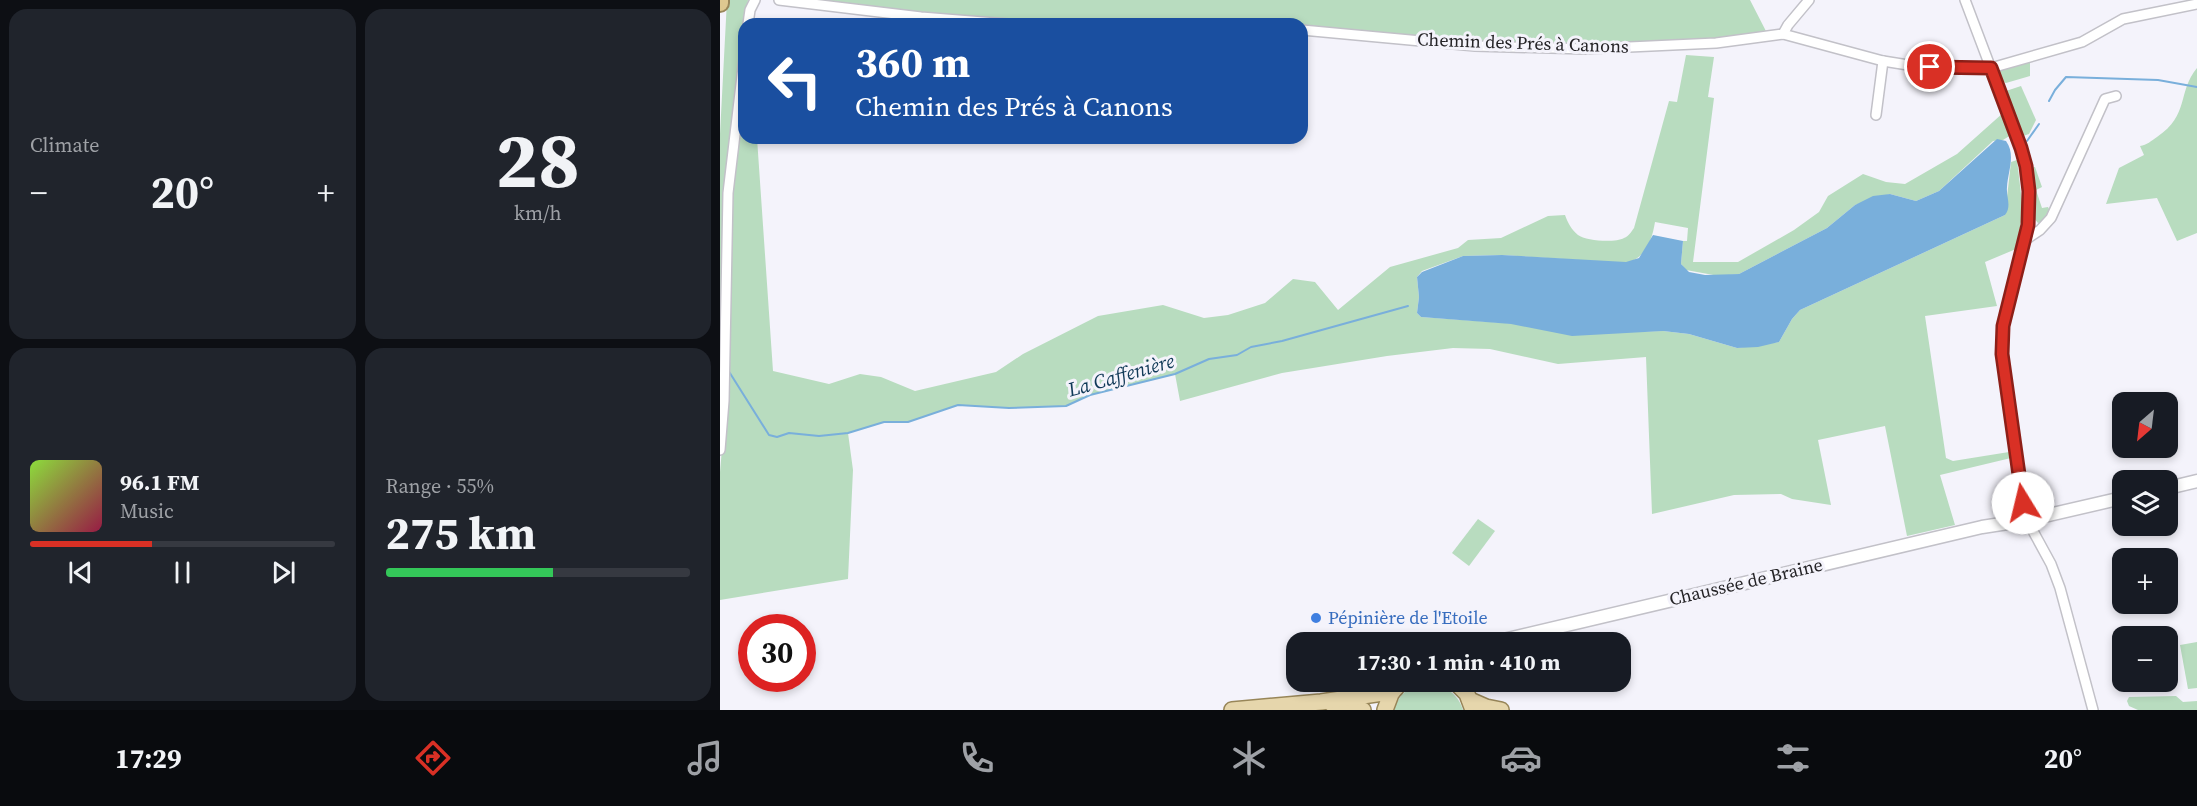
<!DOCTYPE html>
<html lang="en">
<head>
<meta charset="utf-8">
<style>
  body { margin:0; font-family:"Source Serif 4",serif; background:#20242c; color:#f1f3f6; height:100vh; display:flex; flex-direction:column; font-size:22px; white-space:nowrap }
  * { box-sizing:border-box; margin:0 }
  p { font-size:20px; color:#9ea1a6 }
  .icon { flex:none; width:33px; height:33px; fill:none; stroke:currentColor; stroke-width:2; stroke-linecap:round; stroke-linejoin:round }
  .map { position:relative; flex:1; overflow:hidden }
  .side { display:flex; flex-direction:column; gap:9px; padding:9px; background:#0d0f14; width:720px }
  .side>* { flex:none }
  .hud { position:absolute; left:18px; top:18px; width:570px; height:126px; border-radius:18px; box-shadow:0 3px 9px #0003; background:#1a4fa0; color:#fff; overflow:hidden }
  .needle { width:39px; rotate:208deg }
  .controls { position:absolute; left:1392px; top:392px; display:grid; gap:12px }
  .controls a { display:grid; place-items:center; width:66px; height:66px; border-radius:12px; background:#171b24; box-shadow:0 3px 9px #0003; font-size:30px }
  .speed { position:absolute; left:18px; top:614px; display:flex; gap:12px; font-size:30px; font-weight:700; text-align:center }
  .speed>* { display:grid; place-content:center; width:78px; height:78px; border-radius:50%; background:#171b24; box-shadow:0 3px 9px #0003; line-height:1 }
  .speed .limit { border:9px solid #d22; background:#fff; color:#111 }
  .pin { position:absolute; display:grid; place-items:center; width:51px; height:51px; color:#fff; margin:-26px; border:3px solid #fff; border-radius:50%; box-shadow:0 2px 6px #0007 }
  .me { position:absolute; width:66px; margin:-33px; rotate:351deg; stroke-linejoin:round; filter:drop-shadow(0 0 4px #0008) }
  .turn { display:flex; align-items:center; gap:21px; height:126px; padding:0 18px; font-size:27px }
  .turn .icon { width:78px; height:78px; stroke-width:2.5 }
  .turn b { display:block; font-size:42px; line-height:51px }
  .big { font-size:45px; font-weight:700; line-height:1.1 }
  .side .card { flex:1; display:flex; flex-direction:column; justify-content:center; gap:9px; min-width:0; padding:0 21px; border-radius:18px; background:#20242c }
  .side .dial { align-items:center; gap:0 }
  .dial b { font-size:78px; line-height:1 }
  .song { display:flex; align-items:center; gap:18px }
  .cover { width:72px; height:72px; border-radius:9px; background:linear-gradient(135deg,hsl(90 70% 55%),hsl(340 70% 35%)) }
  .played { height:6px; border-radius:3px; background:linear-gradient(90deg,#d93025 40%,#363941 40%) }
  .keys { display:flex; justify-content:space-around; direction:ltr }
  .heat { display:flex; justify-content:space-between; align-items:center; font-size:33px; direction:ltr }
  .charge { height:9px; border-radius:4px; background:linear-gradient(90deg,#34c759 55%,#363941 0) }
  .side .tiles { flex:1; display:grid; gap:9px; grid-template-columns:repeat(2,1fr) }
  .trip { position:absolute; left:566px; top:632px; width:345px; height:60px; border-radius:18px; background:#171b24; box-shadow:0 3px 9px #0003; font-weight:700; line-height:60px; text-align:center }
  .tabs { display:flex; height:96px; justify-content:space-around; align-items:center; background:#090b0e; color:#9ea1a6 }
  .tabs .icon { width:42px; height:42px }
  .tabs .selected { color:#d93025 }
  .tabs b { font-size:27px; color:#f1f3f6 }
  main { display:flex; flex:1; min-height:0 }
  .map>svg:first-child { display:block }
  .green { fill:#b8dcbf }
  .water { fill:#79afdb }
  .lines { fill:none; stroke-linecap:round; stroke-linejoin:round }
  .stream { stroke:#79afdb; stroke-width:2 }
  .minor-casing { stroke:#c2c1c8; stroke-width:12 }
  .tertiary-casing { stroke:#c2c1c8; stroke-width:15 }
  .primary-casing { stroke:#988659; stroke-width:18 }
  .trunk-casing { stroke:#988659; stroke-width:20 }
  .minor { stroke:#fff; stroke-width:9 }
  .tertiary { stroke:#fff; stroke-width:12 }
  .primary { stroke:#e6d6ac; stroke-width:15 }
  .trunk { stroke:#dec890; stroke-width:16 }
  .route-casing { stroke:#8d1f18; stroke-width:15 }
  .route { stroke:#d93025; stroke-width:10 }
  .shop-dot { fill:#3f7fe0; stroke:#f4f3fb; stroke-width:2 }
  .labels { text-anchor:middle; stroke-width:6; stroke-linejoin:round; paint-order:stroke }
  .street-label { font-size:18px; fill:#242326; stroke:#f4f3fb }
  .shop-label { font-size:18px; fill:#366cbe; stroke:#f4f3fb; text-anchor:start }
  .water-label { font-size:20px; font-style:italic; fill:#113a58; stroke:#f4f3fb }
</style>
</head>
<body>
<main>
<section class="side">
<div class="tiles">
<div class="card"><p>Climate</p>
<div class="heat"><a>−</a><b class="big">20°</b><a>+</a></div>
</div>
<div class="card dial"><b>28</b><p>km/h</p></div>
<div class="card">
<div class="song"><i class="cover"></i><div><b>96.1 FM</b><p>Music</p></div></div>
<div class="played"></div>
<div class="keys"><svg class="icon" aria-label="previous" viewBox="0 0 24 24"><path d="M18 5L8 12l10 7zM5 5v14"/></svg><svg class="icon" aria-label="pause" viewBox="0 0 24 24"><path d="M8 5v14M16 5v14"/></svg><svg class="icon" aria-label="next" viewBox="0 0 24 24"><path d="M6 5l10 7-10 7zM19 5v14"/></svg></div>
</div>
<div class="card"><p>Range · 55%</p><b class="big">275 km</b><div class="charge"></div></div>
</div>
</section>
<div class="map">
<svg width="1477" height="710" viewBox="0 0 1477 710">
  <rect width="100%" height="100%" fill="#f4f3fb"/>
  <!-- green -->
  <g class="green">
    <polygon points="7,0 28,0 12,133 0,412 0,134"/>
    <polygon points="68,0 1030,0 1049,37 866,46 749,42 582,29 582,24 285,20"/>
    <path d="M966 55 994 57 988 97 994 98 973 262H1018L1074 230 1099 212 1108 196 1143 174 1166 182 1185 184 1237 154 1283 113 1291 135 1283 140 1273 141 1219 191 1196 201 1170 194 1135 205 1107 228 1019 274 999 276 966 270 961 264 963 241H967L968 228 935 222C932 240 926 258 906 263L782 255 743 256 702 271 697 277 699 297 697 313 701 317 908 332 943 331 969 334 1017 348 1059 342 1072 319 1080 310 1285 215 1291 162 1297 160 1303 211 1296 249 1265 262 1277 306 1205 316 1226 458 1233 461 1289 452 1291 458 1220 475 1235 525 1187 536 1165 426 1098 440 1111 505 1072 499 1061 494 1014 495 932 514 926 357 838 364 770 349 733 348 667 356 562 373 460 401 455 374 370 395 346 406 289 408 238 405 188 422H164L128 433 133 470 128 579 0 600V472L6 401 10 195 24 76V138H37L53 371 109 384 140 374 161 377 195 391 276 372 303 354 378 316 443 305 484 318 508 315 545 303 573 279 595 282 618 310 670 267 738 248 748 240 781 238 828 216 845 215C848 223 851 229 858 235 866 241 895 243 904 238 909 236 911 232 914 228L949 101 957 102Z"/>
    <polygon points="1310,60 1310,76 1286,83 1281,81 1276,70"/>
    <path d="M1477 68V233L1457 241 1437 198 1386 204 1399 168 1424 155 1420 146C1427 145 1431 141 1437 137 1470 115 1457 92 1477 68Z"/>
    <polygon points="1301,86 1316,120 1309,134 1303,136 1286,91"/>
    <polygon points="1315,167 1322,187 1316,190 1322,208 1328,207 1330,211 1322,222 1318,223 1313,217 1310,168"/>
    <polygon points="758,519 775,531 749,566 732,553"/>
    <polygon points="1477,642 1477,688 1468,689 1460,645"/>
    <path d="M705 683C723 684 738 693 743 710H674C679 694 688 686 705 683Z"/>
    <polygon points="1456,696 1463,702 1477,701 1477,710 1418,710 1409,706 1407,701 1409,697"/>
  </g>
  <!-- water -->
  <path class="water" d="M1277 139 1286 141C1296 155 1288 171 1287 187 1286 197 1292 206 1285 215L1080 310 1072 319 1059 342 1038 347 1017 348 969 334 943 331 852 336 791 324 701 317 697 313 699 297 697 277 702 272 743 256 782 255 906 262 919 258 933 235 963 241 961 264 969 272 985 275 1019 274 1107 228 1135 205 1153 196 1170 194 1196 201 1219 191Z"/>
  <g class="lines">
    <!-- stream -->
    <g class="stream">
      <polyline points="1329,101 1335,90 1346,77 1438,80 1477,87"/>
      <polyline points="1307,141 1319,124"/>
      <polyline points="8,370 49,435 57,437 69,433 99,436 128,433 164,422 188,422 238,405 289,408 346,406 370,395 455,374 489,359 517,355 531,347 562,341 688,306"/>
    </g>
    <!-- minor casing -->
    <g class="minor-casing">
      <g id="minor">
        <polyline points="59,0 201,17 288,24 484,24"/>
        <polyline points="1245,0 1301,148 1306,166 1309,191 1308,225 1283,325 1282,354 1303,501 1307,520 1331,564 1340,588 1373,710"/>
        <polyline points="28,24 30,10 35,0"/>
        <polyline points="582,30 755,46 866,49 996,43 1063,34 1163,61 1188,65 1271,68 1362,42 1403,19 1477,4"/>
        <polyline points="1063,34 1068,25 1089,0"/>
        <polyline points="1156,115 1163,61"/>
        <polyline points="1305,240 1320,230 1331,218 1385,99 1396,96"/>
        <polyline points="0,450 4,401 8,193 24,59"/>
      </g>
    </g>
    <!-- tertiary casing -->
    <g class="tertiary-casing">
      <g id="tertiary">
        <polyline points="1448,488 1477,481"/>
        <polyline points="775,642 1262,527 1307,520 1402,498"/>
      </g>
    </g>
    <!-- primary casing -->
    <g class="primary-casing">
      <g id="primary">
        <polyline points="734,681 747,694 753,710"/>
        <polyline points="750,700 766,707 781,710"/>
        <polyline points="612,704 643,710"/>
        <polyline points="512,710 601,702 663,693 676,688"/>
        <polyline points="665,710 671,694 677,686"/>
      </g>
    </g>
    <!-- trunk casing -->
    <g class="trunk-casing">
      <polyline id="trunk" points="0,3 0,0"/>
    </g>
    <!-- minor -->
    <use href="#minor" class="minor"/>
    <!-- tertiary -->
    <use href="#tertiary" class="tertiary"/>
    <!-- primary -->
    <use href="#primary" class="primary"/>
    <!-- trunk -->
    <use href="#trunk" class="trunk"/>
  </g>
  <g class="lines">
    <!-- route casing -->
    <g class="route-casing">
      <polyline id="route" points="1210,67 1271,68 1301,148 1306,166 1309,191 1308,225 1283,326 1282,354 1303,503"/>
    </g>
    <!-- route -->
    <use href="#route" class="route"/>
  </g>
  <!-- markers -->
  <circle class="shop-dot" cx="596" cy="618" r="6"/>
  <g class="labels">
    <!-- street labels -->
    <g class="street-label">
      <text transform="translate(803 43) rotate(2)" y="6">Chemin des Prés à Canons</text>
      <text transform="translate(1026 582) rotate(-13)" y="6">Chaussée de Braine</text>
    </g>
    <!-- shop labels -->
    <g class="shop-label">
      <text x="608" y="624">Pépinière de l'Etoile</text>
    </g>
    <!-- water labels -->
    <g class="water-label">
      <text transform="translate(401 375) rotate(-16)" y="7">La Caffenière</text>
    </g>
  </g>
</svg>
<div class="controls">
<a><svg class="needle" viewBox="-14 -14 28 28"><path d="M0-13l5 13h-10z" fill="#e53935"/><path d="M0 13l5-13h-10z" fill="#9ea1a6"/></svg></a>
<a><svg class="icon" aria-label="layers" viewBox="0 0 24 24"><path d="M12 4l9 5-9 5-9-5zM3 14l9 5 9-5"/></svg></a>
<a>+</a>
<a>−</a>
</div>
<div class="speed"><div class="limit">30</div></div>
<div class="pin" style="left:1210px;top:67px;background:#d93025"><svg class="icon" aria-label="arrive" viewBox="0 0 24 24"><path d="M6 21V4h12l-3 4 3 4H6"/></svg></div>
<svg class="me" style="left:1303px;top:503px" viewBox="-20 -20 40 40"><circle r="19" fill="#fff"/><path d="M0-13L10 11 0 6-10 11z" fill="#d93025"/></svg>
<div class="trip">17:30 · 1 min · 410 m</div>
<div class="hud">
<div class="turn"><svg class="icon" aria-label="left" viewBox="0 0 24 24"><path d="M17 20v-9H6M10 6l-5 5 5 5"/></svg><div><b>360 m</b>Chemin des Prés à Canons</div></div>
</div>
</div>
</main>
<nav class="tabs">
<b>17:29</b>
<svg class="icon selected" aria-label="directions" viewBox="0 0 24 24"><path d="M12 3l9 9-9 9-9-9zM9 14v-3h6M13 9l2 2-2 2"/></svg>
<svg class="icon" aria-label="music" viewBox="0 0 24 24"><path d="M9 18V5l10-2v13"/><circle cx="6" cy="18" r="3"/><circle cx="16" cy="16" r="3"/></svg>
<svg class="icon" aria-label="phone" viewBox="0 0 24 24"><path d="M5 4h4l2 5-3 2q2 4 5 5l2-3 5 2v4C11 20 4 13 5 4z"/></svg>
<svg class="icon" aria-label="climate" viewBox="0 0 24 24"><path d="M12 3v18M4 7l16 10M4 17L20 7"/></svg>
<svg class="icon" aria-label="car" viewBox="0 0 24 24"><path d="M5 17H2v-5l4-1 3-4h7l3 4 3 1v5h-3M9 17h6M6 11h13"/><circle cx="7" cy="17" r="2"/><circle cx="17" cy="17" r="2"/></svg>
<svg class="icon" aria-label="filters" viewBox="0 0 24 24"><path d="M4 7h16M4 17h16"/><circle cx="9" cy="7" r="2"/><circle cx="15" cy="17" r="2"/></svg>
<b>20°</b>
</nav>
</body>
</html>
